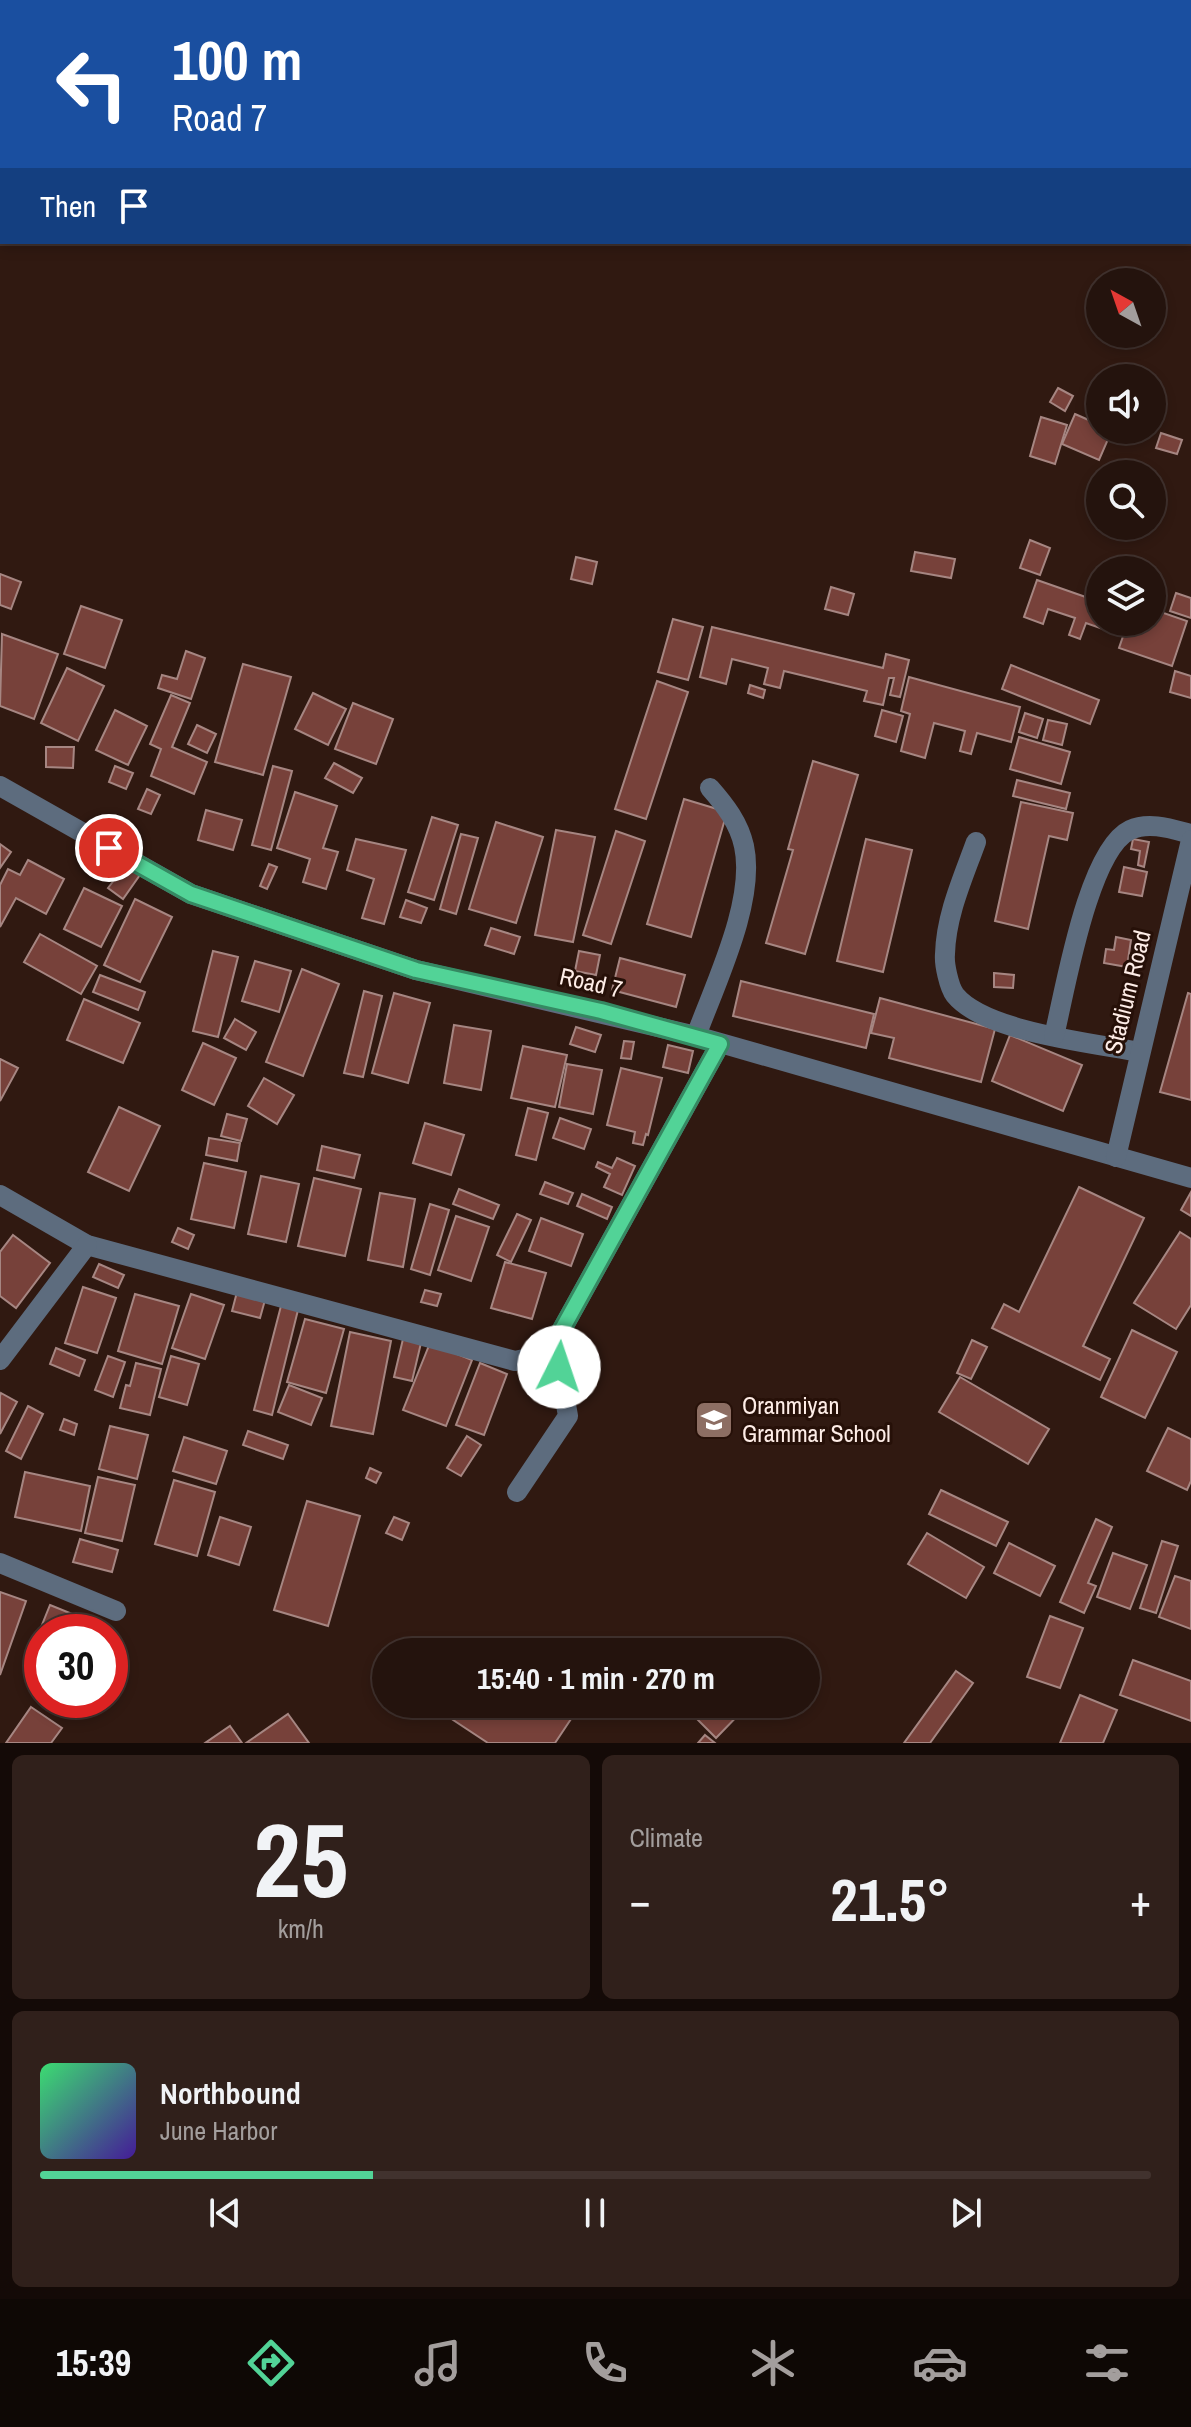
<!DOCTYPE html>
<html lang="en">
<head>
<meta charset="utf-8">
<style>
  body { margin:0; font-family:"Archivo Narrow",sans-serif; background:#30201b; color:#f1f3f6; height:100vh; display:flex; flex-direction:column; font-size:30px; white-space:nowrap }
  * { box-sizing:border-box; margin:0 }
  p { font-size:26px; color:#a39e9d }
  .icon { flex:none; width:44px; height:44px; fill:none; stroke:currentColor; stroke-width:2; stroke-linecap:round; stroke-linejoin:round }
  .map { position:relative; height:1743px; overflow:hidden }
  .side { display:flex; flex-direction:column; gap:12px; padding:12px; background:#140a07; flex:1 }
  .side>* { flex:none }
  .top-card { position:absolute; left:0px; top:0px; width:1192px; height:244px; box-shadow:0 4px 12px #0003,0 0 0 2px #41322e; background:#1a4fa0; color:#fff; overflow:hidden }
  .needle { width:52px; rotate:320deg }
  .controls { position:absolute; left:1086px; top:268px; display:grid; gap:16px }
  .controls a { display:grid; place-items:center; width:80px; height:80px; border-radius:50%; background:#24130d; box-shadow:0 4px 12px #0003,0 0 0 2px #41322e; font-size:40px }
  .speed { position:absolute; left:24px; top:1614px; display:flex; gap:16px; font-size:40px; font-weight:700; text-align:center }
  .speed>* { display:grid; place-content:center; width:104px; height:104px; border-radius:50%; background:#24130d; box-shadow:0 4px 12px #0003,0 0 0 2px #41322e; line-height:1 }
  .speed .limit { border:12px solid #d22; background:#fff; color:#111 }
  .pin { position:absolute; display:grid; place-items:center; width:68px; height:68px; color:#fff; margin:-34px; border:4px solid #fff; border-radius:50%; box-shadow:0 2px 8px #0007 }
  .me { position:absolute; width:88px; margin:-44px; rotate:4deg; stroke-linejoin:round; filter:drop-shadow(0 0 6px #0008) }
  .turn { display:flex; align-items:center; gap:28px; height:168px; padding:0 40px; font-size:36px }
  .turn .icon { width:104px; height:104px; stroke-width:2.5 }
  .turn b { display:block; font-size:56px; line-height:68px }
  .then { display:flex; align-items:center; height:76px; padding:0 40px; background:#0003; gap:16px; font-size:30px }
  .big { font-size:60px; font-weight:700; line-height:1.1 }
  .side .card { flex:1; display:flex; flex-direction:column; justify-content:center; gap:12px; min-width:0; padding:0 28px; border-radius:12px; background:#30201b }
  .side .dial { align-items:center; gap:0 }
  .dial b { font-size:104px; line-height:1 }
  .song { display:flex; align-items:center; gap:24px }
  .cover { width:96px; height:96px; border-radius:12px; background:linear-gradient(135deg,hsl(140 70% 55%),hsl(260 70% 35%)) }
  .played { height:8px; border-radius:4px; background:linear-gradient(90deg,#52d397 30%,#41322e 30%) }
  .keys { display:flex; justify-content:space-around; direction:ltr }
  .heat { display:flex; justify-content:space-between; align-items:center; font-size:44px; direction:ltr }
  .side .tiles { flex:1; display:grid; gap:12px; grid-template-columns:1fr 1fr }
  .card:last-child { grid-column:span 2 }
  .trip { position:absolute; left:372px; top:1638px; width:448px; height:80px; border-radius:40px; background:#24130d; box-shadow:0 4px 12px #0003,0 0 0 2px #41322e; font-weight:700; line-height:80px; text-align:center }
  .tabs { display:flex; height:128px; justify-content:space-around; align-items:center; background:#0e0805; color:#a39e9d }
  .tabs .icon { width:56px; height:56px }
  .tabs .active { color:#52d397 }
  .tabs b { font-size:36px; color:#f1f3f6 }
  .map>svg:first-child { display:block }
  .building { fill:#77413a; stroke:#a68682; stroke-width:2 }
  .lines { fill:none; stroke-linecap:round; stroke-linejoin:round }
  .minor { stroke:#5d6c7e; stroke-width:20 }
  .route-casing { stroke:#358962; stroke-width:20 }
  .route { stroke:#52d397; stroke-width:14 }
  .labels { text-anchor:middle; stroke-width:6; stroke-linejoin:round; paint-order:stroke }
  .street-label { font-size:24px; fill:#feede7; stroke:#261008 }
  .poi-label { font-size:24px; fill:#feede7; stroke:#261008; text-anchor:start }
</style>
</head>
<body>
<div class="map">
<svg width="1191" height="1743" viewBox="0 0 1191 1743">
  <rect width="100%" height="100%" fill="#301911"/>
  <!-- building -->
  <g class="building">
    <polygon points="1058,388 1073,396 1065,411 1050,402"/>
    <polygon points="1075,414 1100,425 1100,430 1112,430 1099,460 1062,444"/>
    <polygon points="1041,417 1067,425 1055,464 1030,456"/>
    <polygon points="1161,433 1182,440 1177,454 1156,448"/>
    <polygon points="1030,540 1050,548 1040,575 1020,568"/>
    <polygon points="915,552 955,559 951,578 911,571"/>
    <polygon points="576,557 597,562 592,584 571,579"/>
    <polygon points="0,574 21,582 11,609 0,605"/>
    <polygon points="1037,580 1100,602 1100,622 1124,622 1120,635 1086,623 1080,639 1069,635 1075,618 1048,609 1043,624 1024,617"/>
    <polygon points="831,587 854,594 848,615 825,609"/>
    <polygon points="1176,593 1191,598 1191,618 1170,611"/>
    <polygon points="81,606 122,620 105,668 64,654"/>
    <polygon points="1152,609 1187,621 1172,666 1119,648 1128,622 1152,622"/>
    <polygon points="673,619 703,627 688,680 658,672"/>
    <polygon points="712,627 883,668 886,654 909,660 900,697 890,695 894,678 889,678 883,705 864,701 867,691 784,671 780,688 764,684 768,668 732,659 726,684 700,677"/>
    <polygon points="2,634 58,654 34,719 0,706"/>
    <polygon points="186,651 205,658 191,699 158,688 162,675 177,679"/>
    <polygon points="243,664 291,677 263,775 215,762"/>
    <polygon points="1011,665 1099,700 1090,724 1002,689"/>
    <polygon points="67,668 104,686 78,741 41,723"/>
    <polygon points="1175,671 1191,676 1191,698 1170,692"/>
    <polygon points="909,677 1020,707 1011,742 977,733 971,754 960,751 965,731 934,723 925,758 901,751 910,714 901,711"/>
    <polygon points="657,681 688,692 646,819 615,809"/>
    <polygon points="750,685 765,690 763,698 748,693"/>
    <polygon points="313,693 346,709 328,745 295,729"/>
    <polygon points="171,695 190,703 172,747 207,762 194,794 151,776 161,749 150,744"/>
    <polygon points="353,703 393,719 376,764 335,749"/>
    <polygon points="115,710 147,726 128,765 96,750"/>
    <polygon points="882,710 903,716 896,742 875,736"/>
    <polygon points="1025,713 1043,719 1037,738 1019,732"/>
    <polygon points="1048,720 1067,724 1062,745 1043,740"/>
    <polygon points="197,725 216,734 207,753 188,744"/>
    <polygon points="1019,737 1070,752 1061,784 1010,769"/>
    <polygon points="46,747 74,747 73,768 46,767"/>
    <polygon points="813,761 858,775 805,954 766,943 793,850 788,849"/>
    <polygon points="334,763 362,778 353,793 325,778"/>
    <polygon points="115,766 133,773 126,789 109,782"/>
    <polygon points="273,766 292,771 271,850 252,845"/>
    <polygon points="1017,780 1070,793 1066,809 1013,796"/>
    <polygon points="147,789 160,795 151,814 138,809"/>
    <polygon points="295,792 337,806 323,848 338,852 326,889 303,882 310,859 277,848"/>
    <polygon points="684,799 727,812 691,937 647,924"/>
    <polygon points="1021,802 1073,813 1067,840 1049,836 1028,929 995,921"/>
    <polygon points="206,810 242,820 233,850 198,840"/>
    <polygon points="432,817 458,825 434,900 408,892"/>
    <polygon points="496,822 543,837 516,923 469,909"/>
    <polygon points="556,830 595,837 573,942 535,935"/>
    <polygon points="616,831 645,841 611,944 583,935"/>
    <polygon points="461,834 478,838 456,914 440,909"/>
    <polygon points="356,839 406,850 384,924 362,918 374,879 347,870"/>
    <polygon points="866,839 912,850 883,972 837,961"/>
    <polygon points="1133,839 1149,842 1144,867 1138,865 1140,851 1131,849"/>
    <polygon points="0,844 11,852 0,868"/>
    <polygon points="28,860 64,879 46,914 16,898 0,927 0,885 8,869 20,875"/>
    <polygon points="128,862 142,872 123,899 108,888"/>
    <polygon points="269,864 277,867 267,889 260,886"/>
    <polygon points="1124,867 1147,872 1142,896 1119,892"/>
    <polygon points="84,888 122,906 101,947 64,929"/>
    <polygon points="135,899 172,917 140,982 104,965"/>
    <polygon points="406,900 427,908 421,923 400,917"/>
    <polygon points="491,928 520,937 514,954 485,945"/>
    <polygon points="40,934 97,966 81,994 24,962"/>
    <polygon points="1116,937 1131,940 1127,967 1104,963 1106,949 1114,950"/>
    <polygon points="213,951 238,957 218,1037 193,1031"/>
    <polygon points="579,951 600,955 596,975 575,971"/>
    <polygon points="620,958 685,975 676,1007 612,990"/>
    <polygon points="255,961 291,971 279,1012 242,1001"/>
    <polygon points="302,969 339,984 303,1076 266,1062"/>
    <polygon points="994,973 1014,975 1013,988 994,987"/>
    <polygon points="100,975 145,992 138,1010 93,992"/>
    <polygon points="741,981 874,1014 866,1048 733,1016"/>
    <polygon points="364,991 382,996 363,1077 344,1073"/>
    <polygon points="394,993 430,1003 408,1083 372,1073"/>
    <polygon points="1188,993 1191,994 1191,1100 1160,1092"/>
    <polygon points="880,998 995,1029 981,1082 889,1058 894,1038 871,1033"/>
    <polygon points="84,999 140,1023 123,1063 67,1040"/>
    <polygon points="235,1019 256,1032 246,1050 224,1038"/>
    <polygon points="454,1025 491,1031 481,1090 444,1083"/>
    <polygon points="576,1027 601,1035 595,1052 570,1044"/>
    <polygon points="1010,1035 1082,1065 1063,1111 992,1081"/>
    <polygon points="624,1041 634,1042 631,1059 621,1058"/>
    <polygon points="203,1043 236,1058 214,1105 182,1090"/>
    <polygon points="668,1045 693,1051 688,1073 663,1067"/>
    <polygon points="523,1046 567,1055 555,1107 511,1098"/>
    <polygon points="0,1059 18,1068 0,1101"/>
    <polygon points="567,1064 602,1070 593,1114 559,1107"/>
    <polygon points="621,1068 662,1078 648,1135 646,1134 643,1145 633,1143 635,1132 607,1125"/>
    <polygon points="264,1078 294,1095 277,1124 248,1106"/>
    <polygon points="119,1107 160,1126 129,1191 88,1172"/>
    <polygon points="528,1108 548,1113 536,1160 516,1155"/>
    <polygon points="227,1114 247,1119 241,1141 221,1136"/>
    <polygon points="560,1118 591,1129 584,1149 553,1138"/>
    <polygon points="425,1123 464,1135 451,1175 413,1163"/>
    <polygon points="209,1138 240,1143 237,1161 206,1155"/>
    <polygon points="322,1146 360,1155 354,1178 317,1170"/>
    <polygon points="617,1158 635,1166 622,1195 604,1187 610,1174 596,1167 598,1162 612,1168"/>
    <polygon points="204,1163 246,1172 234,1228 191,1219"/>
    <polygon points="261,1176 299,1184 286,1242 248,1234"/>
    <polygon points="314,1178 361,1189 345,1256 298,1246"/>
    <polygon points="545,1182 573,1193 568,1204 540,1194"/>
    <polygon points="1079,1187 1144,1218 1083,1346 1110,1359 1100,1380 992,1328 1004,1304 1019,1312"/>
    <polygon points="459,1189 499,1205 493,1219 453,1204"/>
    <polygon points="1191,1192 1191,1216 1181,1210"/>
    <polygon points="380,1193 415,1199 403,1267 368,1260"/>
    <polygon points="582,1194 612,1207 607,1219 577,1206"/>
    <polygon points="430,1204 449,1210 430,1275 411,1269"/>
    <polygon points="517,1214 531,1220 511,1262 497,1255"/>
    <polygon points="456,1216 489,1227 471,1281 438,1270"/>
    <polygon points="541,1218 583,1234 571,1266 529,1251"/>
    <polygon points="178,1228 194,1235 188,1249 172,1242"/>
    <polygon points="1180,1232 1191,1239 1191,1305 1176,1329 1134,1303"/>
    <polygon points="13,1235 50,1263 16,1308 0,1296 0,1252"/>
    <polygon points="505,1262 546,1273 532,1319 491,1308"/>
    <polygon points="99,1264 124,1275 118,1288 93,1277"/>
    <polygon points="83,1287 116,1298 97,1353 65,1343"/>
    <polygon points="425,1290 441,1294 437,1306 421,1302"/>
    <polygon points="237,1292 265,1300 260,1318 232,1311"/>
    <polygon points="135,1294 179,1306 162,1364 118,1351"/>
    <polygon points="191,1294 224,1305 205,1359 172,1348"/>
    <polygon points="281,1306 298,1310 272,1415 254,1410"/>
    <polygon points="305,1319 344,1329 326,1393 287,1382"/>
    <polygon points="1132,1330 1177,1352 1145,1418 1101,1397"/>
    <polygon points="350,1332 391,1341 373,1434 331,1426"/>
    <polygon points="403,1339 421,1343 412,1381 394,1377"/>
    <polygon points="972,1340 987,1347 971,1379 957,1373"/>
    <polygon points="430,1343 472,1360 446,1426 403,1410"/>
    <polygon points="56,1348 85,1360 79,1376 50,1364"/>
    <polygon points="108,1356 125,1362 113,1397 95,1390"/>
    <polygon points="171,1356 199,1364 187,1405 159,1397"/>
    <polygon points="136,1363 161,1369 150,1415 120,1408 126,1385 130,1386"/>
    <polygon points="480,1363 507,1374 484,1435 456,1425"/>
    <polygon points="960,1377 1049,1429 1028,1464 939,1412"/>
    <polygon points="289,1385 322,1398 311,1425 278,1412"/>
    <polygon points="1,1393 17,1402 0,1434 0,1396"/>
    <polygon points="28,1406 43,1414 21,1459 6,1451"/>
    <polygon points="64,1419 77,1424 74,1435 60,1430"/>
    <polygon points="110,1426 148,1435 137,1479 99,1469"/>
    <polygon points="1168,1428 1191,1439 1191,1481 1187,1490 1147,1471"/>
    <polygon points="248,1431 288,1445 283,1459 243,1445"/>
    <polygon points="467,1436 481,1445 461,1476 447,1468"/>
    <polygon points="184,1437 227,1451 216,1484 173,1471"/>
    <polygon points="370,1468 381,1473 376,1483 366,1478"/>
    <polygon points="25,1472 90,1486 81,1531 15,1517"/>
    <polygon points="98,1477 135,1485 122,1541 85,1533"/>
    <polygon points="174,1480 215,1492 197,1556 155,1544"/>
    <polygon points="941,1490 1008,1522 996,1546 929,1514"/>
    <polygon points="307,1501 360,1516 328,1626 274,1610"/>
    <polygon points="220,1517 251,1527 239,1565 208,1555"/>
    <polygon points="394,1517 409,1523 402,1540 386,1533"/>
    <polygon points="1096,1519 1112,1527 1088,1583 1096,1586 1084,1613 1060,1602"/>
    <polygon points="927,1533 984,1567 966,1598 908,1564"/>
    <polygon points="80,1539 118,1550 112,1572 73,1562"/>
    <polygon points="1162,1541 1178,1546 1156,1613 1140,1608"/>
    <polygon points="1009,1543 1055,1566 1040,1596 994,1573"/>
    <polygon points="1113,1553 1147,1565 1130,1609 1097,1597"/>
    <polygon points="1175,1576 1191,1581 1191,1629 1159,1617"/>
    <polygon points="0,1592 26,1601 0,1675"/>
    <polygon points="50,1605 107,1628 106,1632 42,1632 42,1674 25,1667"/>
    <polygon points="1050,1616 1083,1628 1060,1688 1027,1677"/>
    <polygon points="766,1643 776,1652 757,1652"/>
    <polygon points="1133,1660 1191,1681 1191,1721 1120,1695"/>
    <polygon points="956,1671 973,1683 930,1743 904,1743"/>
    <polygon points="1080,1695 1117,1710 1103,1743 1060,1743"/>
    <polygon points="429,1704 500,1704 519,1717 528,1704 581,1704 555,1743 488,1743"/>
    <polygon points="706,1704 749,1704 716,1738 694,1716"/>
    <polygon points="31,1707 62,1728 51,1743 6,1743"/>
    <polygon points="288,1714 309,1743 246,1743"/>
    <polygon points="230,1726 242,1743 205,1743"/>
    <polygon points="705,1735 715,1743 698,1743"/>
  </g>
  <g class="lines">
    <!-- minor -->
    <g class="minor">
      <polyline points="0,786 191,894 416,970 696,1036 1191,1178"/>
      <path d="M976 842C963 878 946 915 945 954 944 964 949 987 955 995 985 1032 1093 1043 1140 1052"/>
      <path d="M696 1036C715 984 756 901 744 846 739 823 725 805 710 788"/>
      <path d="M1054 1036C1065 991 1088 850 1130 830 1149 821 1172 829 1191 834"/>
      <polyline points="1116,1157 1191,840"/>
      <polyline points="0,1195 87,1245 515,1361 537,1356 555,1342 720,1044"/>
      <polyline points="0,1360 87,1245"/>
      <polyline points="517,1492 568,1416 555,1342"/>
      <polyline points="0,1563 116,1611"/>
    </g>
  </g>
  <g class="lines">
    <!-- route casing -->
    <g class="route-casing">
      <polyline id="route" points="109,848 191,894 416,970 601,1011 720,1044 555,1342 559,1367"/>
    </g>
    <!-- route -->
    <use href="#route" class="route"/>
  </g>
  <!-- icons -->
  <defs>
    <g id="school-square" transform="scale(2)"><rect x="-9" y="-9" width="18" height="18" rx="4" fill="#8d6e63" stroke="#261008"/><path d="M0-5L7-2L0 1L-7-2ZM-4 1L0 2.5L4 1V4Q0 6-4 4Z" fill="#fff"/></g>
  </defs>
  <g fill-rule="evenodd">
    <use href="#school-square" x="714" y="1420"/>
  </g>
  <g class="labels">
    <!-- street labels -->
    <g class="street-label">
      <text transform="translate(591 983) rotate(13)" y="8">Road 7</text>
      <text transform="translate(1128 992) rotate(-76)" y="8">Stadium Road</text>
    </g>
    <!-- poi labels -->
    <g class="poi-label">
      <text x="742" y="1414">Oranmiyan<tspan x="742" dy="28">Grammar School</tspan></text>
    </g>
  </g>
</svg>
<div class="controls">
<a><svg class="needle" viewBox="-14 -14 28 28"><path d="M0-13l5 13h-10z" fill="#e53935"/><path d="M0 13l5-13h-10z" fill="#a39e9d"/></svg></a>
<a><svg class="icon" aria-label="sound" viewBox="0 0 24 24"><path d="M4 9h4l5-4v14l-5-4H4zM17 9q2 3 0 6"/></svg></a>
<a><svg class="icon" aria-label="search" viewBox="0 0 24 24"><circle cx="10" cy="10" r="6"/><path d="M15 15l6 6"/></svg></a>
<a><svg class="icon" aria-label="layers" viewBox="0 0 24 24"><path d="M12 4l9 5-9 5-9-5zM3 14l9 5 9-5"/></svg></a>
</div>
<div class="speed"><div class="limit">30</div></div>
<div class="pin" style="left:109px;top:848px;background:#d93025"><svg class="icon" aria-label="arrive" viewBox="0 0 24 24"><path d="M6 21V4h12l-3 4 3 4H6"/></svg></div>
<svg class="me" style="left:559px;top:1367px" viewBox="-20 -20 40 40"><circle r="19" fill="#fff"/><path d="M0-13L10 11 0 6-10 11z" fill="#52d397"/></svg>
<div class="trip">15:40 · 1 min · 270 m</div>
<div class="top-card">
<div class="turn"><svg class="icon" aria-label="left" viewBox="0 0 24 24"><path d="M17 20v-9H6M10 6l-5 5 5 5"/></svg><div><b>100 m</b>Road 7</div></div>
<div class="then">Then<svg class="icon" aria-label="arrive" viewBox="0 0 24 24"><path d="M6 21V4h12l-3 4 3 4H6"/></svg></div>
</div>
</div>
<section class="side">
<div class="tiles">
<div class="card dial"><b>25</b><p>km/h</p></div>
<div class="card"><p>Climate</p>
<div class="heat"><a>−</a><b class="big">21.5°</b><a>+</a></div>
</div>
<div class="card">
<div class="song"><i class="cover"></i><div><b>Northbound</b><p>June Harbor</p></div></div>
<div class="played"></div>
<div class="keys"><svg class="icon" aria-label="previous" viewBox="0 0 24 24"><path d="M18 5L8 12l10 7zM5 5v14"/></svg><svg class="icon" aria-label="pause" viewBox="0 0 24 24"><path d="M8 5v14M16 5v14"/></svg><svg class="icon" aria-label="next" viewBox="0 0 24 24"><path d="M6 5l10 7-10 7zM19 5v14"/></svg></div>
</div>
</div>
</section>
<nav class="tabs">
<b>15:39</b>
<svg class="icon active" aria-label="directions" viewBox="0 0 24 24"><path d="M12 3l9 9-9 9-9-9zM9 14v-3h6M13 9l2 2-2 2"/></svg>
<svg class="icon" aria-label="music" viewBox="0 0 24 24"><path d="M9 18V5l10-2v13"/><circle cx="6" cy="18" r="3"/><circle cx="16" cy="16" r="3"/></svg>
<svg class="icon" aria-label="phone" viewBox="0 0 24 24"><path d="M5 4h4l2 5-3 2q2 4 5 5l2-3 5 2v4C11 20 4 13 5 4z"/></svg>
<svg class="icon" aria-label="climate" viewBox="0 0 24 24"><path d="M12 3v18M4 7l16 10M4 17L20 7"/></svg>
<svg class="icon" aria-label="car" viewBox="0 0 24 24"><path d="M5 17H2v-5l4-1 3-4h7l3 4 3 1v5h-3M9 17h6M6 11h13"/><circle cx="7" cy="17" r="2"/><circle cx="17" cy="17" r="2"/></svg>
<svg class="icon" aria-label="filters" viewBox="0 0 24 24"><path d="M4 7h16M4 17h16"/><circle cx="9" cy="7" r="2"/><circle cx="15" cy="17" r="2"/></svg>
</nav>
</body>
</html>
